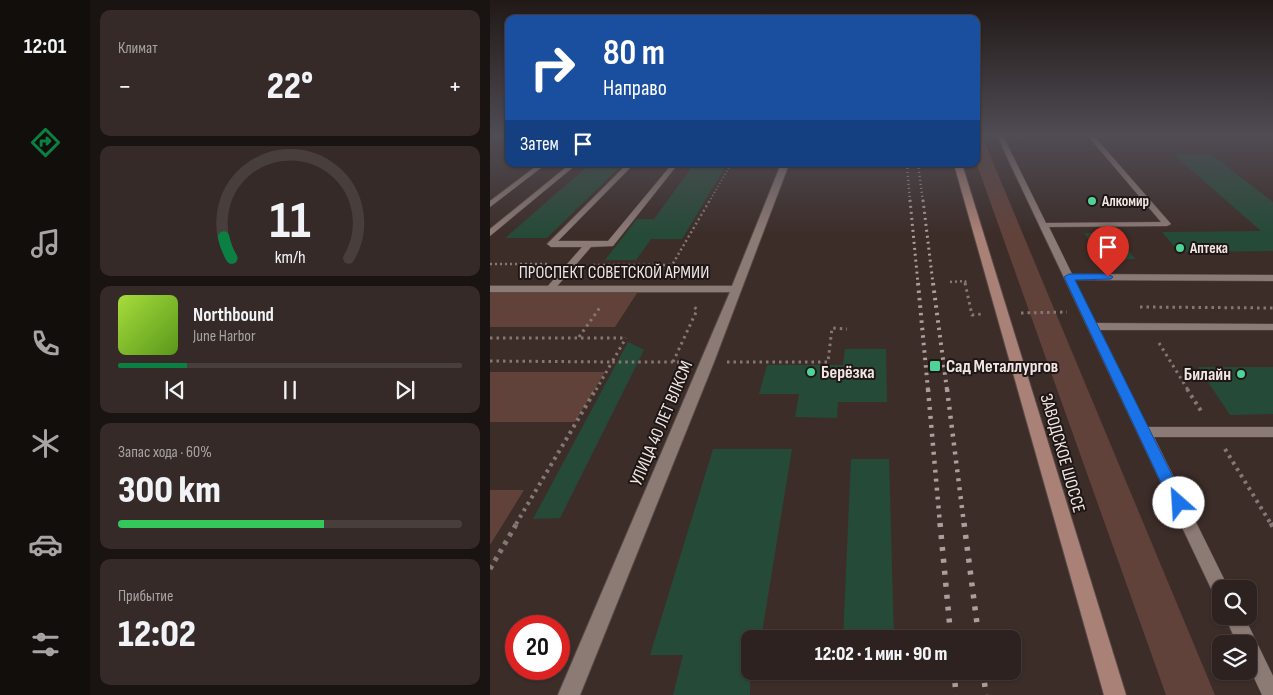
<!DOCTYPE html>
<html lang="ru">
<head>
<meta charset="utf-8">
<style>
  body { margin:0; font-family:"Sofia Sans Condensed",sans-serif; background:#352a28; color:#f1f3f6; height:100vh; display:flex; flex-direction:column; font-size:19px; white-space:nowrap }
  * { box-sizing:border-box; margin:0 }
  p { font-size:16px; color:#a7a4a4 }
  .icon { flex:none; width:28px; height:28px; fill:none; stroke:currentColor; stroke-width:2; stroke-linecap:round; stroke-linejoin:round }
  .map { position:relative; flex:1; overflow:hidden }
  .drawer { display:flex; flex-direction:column; gap:10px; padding:10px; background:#191311; width:400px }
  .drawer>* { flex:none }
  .top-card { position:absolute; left:15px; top:15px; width:475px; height:152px; border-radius:10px; box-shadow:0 1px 4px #0004,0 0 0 1px #483f3d; background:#1a4fa0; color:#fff; overflow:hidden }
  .controls { position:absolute; left:722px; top:580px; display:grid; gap:10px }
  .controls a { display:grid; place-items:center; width:45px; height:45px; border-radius:10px; background:#2d221f; box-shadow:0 1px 4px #0004,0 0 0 1px #483f3d; font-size:25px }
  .speed { position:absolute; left:15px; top:615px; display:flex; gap:10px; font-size:25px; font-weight:700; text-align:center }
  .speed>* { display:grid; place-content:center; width:65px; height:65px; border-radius:50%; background:#2d221f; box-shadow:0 1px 4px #0004,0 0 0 1px #483f3d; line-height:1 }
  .speed .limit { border:8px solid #d22; background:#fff; color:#111 }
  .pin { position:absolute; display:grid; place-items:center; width:42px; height:42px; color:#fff; margin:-51px -21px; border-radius:50% 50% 50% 0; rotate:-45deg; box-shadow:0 0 5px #0007 }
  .pin .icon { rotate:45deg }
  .me { position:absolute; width:55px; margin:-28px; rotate:334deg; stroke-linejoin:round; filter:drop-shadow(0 0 4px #0008) }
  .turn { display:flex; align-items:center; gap:18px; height:105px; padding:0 15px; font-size:22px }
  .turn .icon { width:65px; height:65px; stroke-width:2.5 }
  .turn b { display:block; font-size:35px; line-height:42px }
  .then { display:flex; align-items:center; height:48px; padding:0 15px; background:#0003; gap:10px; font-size:19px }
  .big { font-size:38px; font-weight:800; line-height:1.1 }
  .drawer .tile { flex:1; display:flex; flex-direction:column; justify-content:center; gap:8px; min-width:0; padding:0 18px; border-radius:10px; background:#352a28 }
  .drawer .dial { align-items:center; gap:0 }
  .dial svg { height:130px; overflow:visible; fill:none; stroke:#483f3d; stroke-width:7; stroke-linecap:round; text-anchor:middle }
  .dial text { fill:#f1f3f6; stroke:none }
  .song { display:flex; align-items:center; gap:15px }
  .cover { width:60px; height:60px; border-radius:8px; background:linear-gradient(135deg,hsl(80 70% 55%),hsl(90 70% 35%)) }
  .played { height:5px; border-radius:2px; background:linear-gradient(90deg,#0b8043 20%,#483f3d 20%) }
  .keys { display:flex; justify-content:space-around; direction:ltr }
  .heat { display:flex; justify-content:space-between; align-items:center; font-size:28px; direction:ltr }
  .charge { height:8px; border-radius:4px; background:linear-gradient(90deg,#34c759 60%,#483f3d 0) }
  .trip { position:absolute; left:251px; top:630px; width:280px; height:50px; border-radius:10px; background:#2d221f; box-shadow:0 1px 4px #0004,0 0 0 1px #483f3d; font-weight:800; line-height:50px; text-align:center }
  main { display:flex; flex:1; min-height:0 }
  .tab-bar { display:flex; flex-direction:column; width:90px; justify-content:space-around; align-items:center; background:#120e0c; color:#a7a4a4 }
  .tab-bar .icon { width:35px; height:35px }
  .tab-bar .active { color:#0b8043 }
  .tab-bar b { font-size:22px; color:#f1f3f6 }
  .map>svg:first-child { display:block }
  .green { fill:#61423b }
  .building { fill:#264a38 }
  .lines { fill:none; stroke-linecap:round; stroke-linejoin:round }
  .service-casing { stroke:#594b48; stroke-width:1 }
  .tertiary-casing { stroke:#594b48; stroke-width:2 }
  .secondary-casing { stroke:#594b48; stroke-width:2 }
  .path-far4 { stroke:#857874; stroke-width:2; stroke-dasharray:1 2.5; stroke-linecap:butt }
  .path-far3 { stroke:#857874; stroke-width:2.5; stroke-dasharray:2 3; stroke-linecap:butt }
  .path-far2 { stroke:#857874; stroke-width:3; stroke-dasharray:2.5 4; stroke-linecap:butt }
  .path-far1 { stroke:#857874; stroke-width:4; stroke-dasharray:3 4.5; stroke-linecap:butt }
  .path { stroke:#857874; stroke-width:5; stroke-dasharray:4 5.5; stroke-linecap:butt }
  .service { fill:#8c7a75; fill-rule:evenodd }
  .tertiary { fill:#8c7a75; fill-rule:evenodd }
  .secondary { fill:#aa8176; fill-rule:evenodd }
  .rail-far4 { stroke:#ab9e9b; stroke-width:2.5; stroke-dasharray:1 3; stroke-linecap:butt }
  .rail-far3 { stroke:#ab9e9b; stroke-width:3; stroke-dasharray:2 4; stroke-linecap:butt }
  .rail-far2 { stroke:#ab9e9b; stroke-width:4; stroke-dasharray:2.5 5; stroke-linecap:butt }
  .rail-far1 { stroke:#ab9e9b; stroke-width:4.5; stroke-dasharray:3 6; stroke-linecap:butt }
  .rail { stroke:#ab9e9b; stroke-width:5.5; stroke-dasharray:4 8; stroke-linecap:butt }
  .route { fill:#1a73e8; stroke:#114b97 }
  .poi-dot { fill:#50d398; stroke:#1e1715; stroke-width:2 }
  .labels { text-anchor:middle; stroke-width:4; stroke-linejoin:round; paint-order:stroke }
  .far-poi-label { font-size:15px; font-weight:bold; fill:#f1e6e3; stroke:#1e1715; text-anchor:start }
  .street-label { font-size:18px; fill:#f1e6e3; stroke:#1e1715 }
  .poi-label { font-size:18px; font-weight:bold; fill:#f1e6e3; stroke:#1e1715; text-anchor:start }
</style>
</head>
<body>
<main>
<nav class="tab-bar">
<b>12:01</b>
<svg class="icon active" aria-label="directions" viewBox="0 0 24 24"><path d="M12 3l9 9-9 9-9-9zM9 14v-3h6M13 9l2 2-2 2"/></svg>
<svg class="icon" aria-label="music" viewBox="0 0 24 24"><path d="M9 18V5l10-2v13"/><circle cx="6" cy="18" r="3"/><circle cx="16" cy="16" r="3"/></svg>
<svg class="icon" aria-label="phone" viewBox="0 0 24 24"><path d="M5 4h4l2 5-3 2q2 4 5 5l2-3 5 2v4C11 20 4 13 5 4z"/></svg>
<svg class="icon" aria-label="climate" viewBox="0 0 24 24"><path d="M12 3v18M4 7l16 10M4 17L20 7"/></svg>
<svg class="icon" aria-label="car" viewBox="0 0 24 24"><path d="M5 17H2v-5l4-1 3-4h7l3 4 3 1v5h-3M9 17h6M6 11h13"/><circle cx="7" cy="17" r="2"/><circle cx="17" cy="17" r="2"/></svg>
<svg class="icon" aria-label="filters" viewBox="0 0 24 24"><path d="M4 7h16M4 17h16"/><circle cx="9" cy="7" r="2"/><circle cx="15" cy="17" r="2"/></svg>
</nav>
<section class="drawer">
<div class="tile"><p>Климат</p>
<div class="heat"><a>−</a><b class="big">22°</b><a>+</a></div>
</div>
<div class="tile dial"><svg viewBox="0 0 100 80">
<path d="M14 69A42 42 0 1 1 86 69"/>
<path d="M14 69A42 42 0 0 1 9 56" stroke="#0b8043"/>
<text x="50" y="56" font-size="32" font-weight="700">11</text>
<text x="50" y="72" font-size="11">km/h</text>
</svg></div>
<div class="tile">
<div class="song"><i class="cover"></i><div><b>Northbound</b><p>June Harbor</p></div></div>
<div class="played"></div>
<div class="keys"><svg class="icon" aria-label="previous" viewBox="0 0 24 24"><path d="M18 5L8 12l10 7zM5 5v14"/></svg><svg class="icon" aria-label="pause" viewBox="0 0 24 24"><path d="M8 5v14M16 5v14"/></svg><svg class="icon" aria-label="next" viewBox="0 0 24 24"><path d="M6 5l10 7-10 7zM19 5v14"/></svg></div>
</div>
<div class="tile"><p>Запас хода · 60%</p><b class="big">300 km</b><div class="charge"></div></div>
<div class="tile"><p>Прибытие</p><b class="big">12:02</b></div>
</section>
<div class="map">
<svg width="783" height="695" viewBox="0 0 783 695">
  <rect width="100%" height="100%" fill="#3c2d29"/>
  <!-- green -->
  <g class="green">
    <polygon points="486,136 492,136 725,695 676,695 486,162"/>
    <polygon points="0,293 147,293 125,327 0,327"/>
    <polygon points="0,372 115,372 85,422 0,422"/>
    <polygon points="0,490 34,490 0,545"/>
  </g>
  <!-- building -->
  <g class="building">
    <polygon points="683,154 721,154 783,202 783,251 689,252 672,232 771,231"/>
    <polygon points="100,164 133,164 57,238 15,238"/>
    <polygon points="204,164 237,164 192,239 161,239 146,260 115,260 147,219 164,219"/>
    <polygon points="594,233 626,233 645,259 612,260"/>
    <polygon points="138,342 154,350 70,518 43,519"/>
    <polygon points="355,349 396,349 397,402 348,402 347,418 305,417 309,394 269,394 277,365 353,365"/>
    <polygon points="708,367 783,367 783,414 740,415"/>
    <polygon points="223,449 302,449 271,639 260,639 260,695 183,695 193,655 160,655"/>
    <polygon points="361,459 399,459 404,639 353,639"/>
  </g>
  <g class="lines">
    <!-- service casing -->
    <g class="service-casing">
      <g id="service">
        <polygon points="507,136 513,136 556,223 671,222 598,136 604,136 681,224 677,226 559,227 582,274 783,275 783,281 585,280 606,323 783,324 783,330 610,330 658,427 783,427 783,437 664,437 737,585 739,589 731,589 731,600 725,597"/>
        <polygon points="49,164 56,164 0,207 0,201"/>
        <polygon points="80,164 87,164 0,236 0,229"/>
        <polygon points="137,164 143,165 68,241 118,241 182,164 188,164 123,246 101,247 63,291 57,291 55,289 57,287 92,247 61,247 57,244"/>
        <polygon points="735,616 754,616 783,676 783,695 772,695 759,667 759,644 747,644"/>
      </g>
    </g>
    <!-- tertiary casing -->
    <g class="tertiary-casing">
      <polygon id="tertiary" points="291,164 299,164 224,362 90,695 68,695 240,292 0,292 0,286 242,286"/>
    </g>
    <!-- secondary casing -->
    <g class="secondary-casing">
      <polygon id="secondary" points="464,164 472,164 636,695 614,695"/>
    </g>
    <!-- path-far4 -->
    <g class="path-far4">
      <polyline points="0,137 19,138"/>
      <polyline points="219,202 241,164"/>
    </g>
    <!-- path-far3 -->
    <g class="path-far3">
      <polyline points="0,264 59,264"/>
      <polyline points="103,265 181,265"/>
      <polyline points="178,272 220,200"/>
      <polyline points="460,282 475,281 476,284"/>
    </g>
    <!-- path-far2 -->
    <g class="path-far2">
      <polyline points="475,283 482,315 492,314"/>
      <polyline points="650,307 783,308"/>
      <polyline points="531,313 577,312"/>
      <polyline points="89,337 111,306"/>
      <polyline points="0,338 136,338"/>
      <polyline points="669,343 698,390"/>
      <polyline points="0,361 122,362 136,338"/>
      <polyline points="196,362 183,362 207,310 203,305"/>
      <polyline points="237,362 338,362 342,328 357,329"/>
      <polyline points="106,390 122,362 183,362"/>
    </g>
    <!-- path-far1 -->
    <g class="path-far1">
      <polyline points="697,389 713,414"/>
      <polyline points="735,449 781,524"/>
      <polyline points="26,524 106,389"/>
    </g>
    <!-- path -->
    <g class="path">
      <polyline points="781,523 783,527"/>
      <polyline points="0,569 27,523"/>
    </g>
    <!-- service -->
    <use href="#service" class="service"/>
    <!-- tertiary -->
    <use href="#tertiary" class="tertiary"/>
    <!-- secondary -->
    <use href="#secondary" class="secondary"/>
    <!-- rail-far4 -->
    <g class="rail-far4">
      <polyline points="417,164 420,202"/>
      <polyline points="428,164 433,202"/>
    </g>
    <!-- rail-far3 -->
    <g class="rail-far3">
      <polyline points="420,200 428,284"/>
      <polyline points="433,200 443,284"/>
    </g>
    <!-- rail-far2 -->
    <g class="rail-far2">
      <polyline points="428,283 438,390"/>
      <polyline points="443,283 457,390"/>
    </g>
    <!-- rail-far1 -->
    <g class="rail-far1">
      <polyline points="438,389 450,524"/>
      <polyline points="457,389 474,524"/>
    </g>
    <!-- rail -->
    <g class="rail">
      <polyline points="450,523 461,639"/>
      <polyline points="474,523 489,639"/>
      <polyline points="464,671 466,695"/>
      <polyline points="493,671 496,695"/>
    </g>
  </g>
  <!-- sky -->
  <linearGradient id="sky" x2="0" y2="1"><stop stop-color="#211917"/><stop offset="0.58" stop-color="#504c54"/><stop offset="1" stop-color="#504c54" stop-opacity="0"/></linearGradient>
  <rect width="783" height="234" fill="url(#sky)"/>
  <!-- route -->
  <polygon class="route" points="618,274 623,277 621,279 585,280 696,503 694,508 689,510 683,508 574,277 579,274"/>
  <!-- markers -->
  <g class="poi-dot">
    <circle cx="602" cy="201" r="5"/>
    <circle cx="690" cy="248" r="5"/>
    <rect x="439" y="360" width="12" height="12" rx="2.5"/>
    <circle cx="321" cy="372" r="5"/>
    <circle cx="751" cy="374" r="5"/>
  </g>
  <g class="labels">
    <!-- far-poi labels -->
    <g class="far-poi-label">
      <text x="612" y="206">Алкомир</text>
      <text x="700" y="253">Аптека</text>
    </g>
    <!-- street labels -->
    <g class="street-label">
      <text x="124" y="278">ПРОСПЕКТ СОВЕТСКОЙ АРМИИ</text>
      <text transform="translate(171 423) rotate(-67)" y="6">УЛИЦА 40 ЛЕТ ВЛКСМ</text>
      <text transform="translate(573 453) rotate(74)" y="6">ЗАВОДСКОЕ ШОССЕ</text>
    </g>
    <!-- poi labels -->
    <g class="poi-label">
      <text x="456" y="372">Сад Металлургов</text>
      <text x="331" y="378">Берёзка</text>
      <text x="741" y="380" text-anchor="end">Билайн</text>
    </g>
  </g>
</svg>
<div class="controls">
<a><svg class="icon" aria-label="search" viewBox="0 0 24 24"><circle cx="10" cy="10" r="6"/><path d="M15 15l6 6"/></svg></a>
<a><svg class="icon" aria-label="layers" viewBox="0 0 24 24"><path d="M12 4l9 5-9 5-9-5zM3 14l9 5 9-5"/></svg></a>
</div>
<div class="speed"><div class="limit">20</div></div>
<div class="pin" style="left:618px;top:277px;background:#d93025"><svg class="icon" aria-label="arrive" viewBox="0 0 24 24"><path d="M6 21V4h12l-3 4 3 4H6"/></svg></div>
<svg class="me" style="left:689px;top:503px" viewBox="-20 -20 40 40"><circle r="19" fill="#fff"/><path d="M0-13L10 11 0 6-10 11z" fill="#1a73e8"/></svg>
<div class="trip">12:02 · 1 мин · 90 m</div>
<div class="top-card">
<div class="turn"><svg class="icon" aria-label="right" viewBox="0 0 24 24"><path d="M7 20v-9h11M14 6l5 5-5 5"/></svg><div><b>80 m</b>Направо</div></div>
<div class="then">Затем<svg class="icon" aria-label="arrive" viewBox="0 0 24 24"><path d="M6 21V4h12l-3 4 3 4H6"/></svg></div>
</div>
</div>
</main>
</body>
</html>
